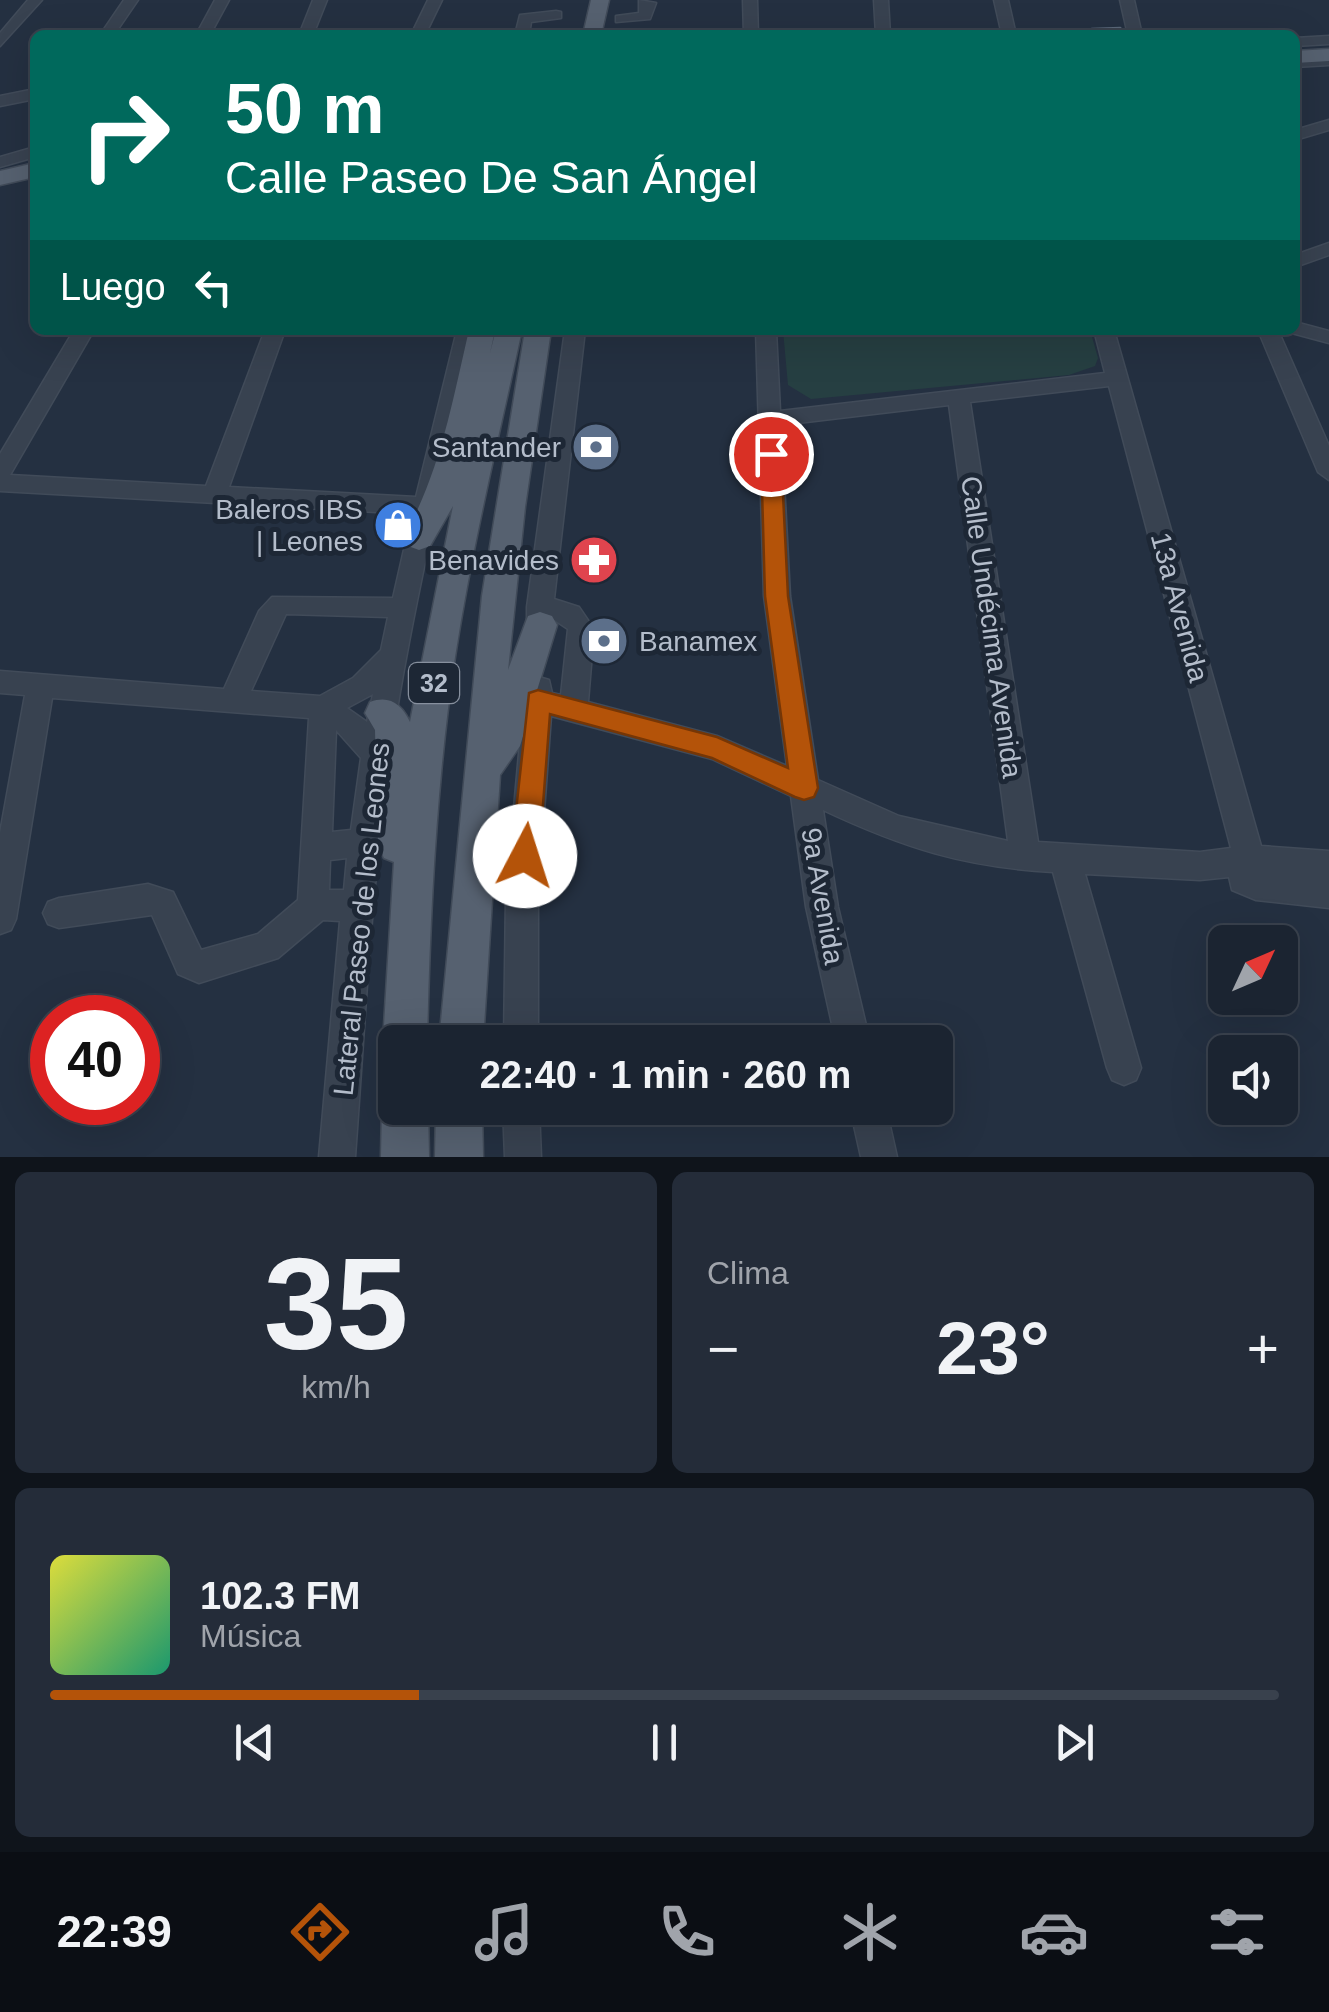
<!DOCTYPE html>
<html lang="es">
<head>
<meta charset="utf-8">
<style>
  body { margin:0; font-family:Helvetica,sans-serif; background:#242c39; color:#f1f3f6; height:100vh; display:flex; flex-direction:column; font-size:38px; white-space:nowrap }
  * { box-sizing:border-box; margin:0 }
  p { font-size:32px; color:#a0a4ab }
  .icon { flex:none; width:55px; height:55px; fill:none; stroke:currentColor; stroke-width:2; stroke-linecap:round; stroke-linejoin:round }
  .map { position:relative; height:1157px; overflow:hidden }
  .details { display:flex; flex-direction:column; gap:15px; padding:15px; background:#0f141b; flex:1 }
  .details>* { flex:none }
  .hud { position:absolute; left:30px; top:30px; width:1270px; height:305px; border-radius:15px; box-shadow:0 10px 40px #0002,0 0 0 2px #39414d; background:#00695c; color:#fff; overflow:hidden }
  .needle { width:65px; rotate:46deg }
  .fabs { position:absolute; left:1208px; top:925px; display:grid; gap:20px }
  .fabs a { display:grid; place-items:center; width:90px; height:90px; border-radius:15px; background:#1b2431; box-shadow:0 10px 40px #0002,0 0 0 2px #39414d; font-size:50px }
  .speed { position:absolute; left:30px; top:995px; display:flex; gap:20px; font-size:50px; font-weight:700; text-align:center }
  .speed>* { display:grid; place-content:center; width:130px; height:130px; border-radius:50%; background:#1b2431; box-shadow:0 10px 40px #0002,0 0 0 2px #39414d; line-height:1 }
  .speed .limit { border:15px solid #d22; background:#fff; color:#111 }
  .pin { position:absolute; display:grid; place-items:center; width:85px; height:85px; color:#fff; margin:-42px; border:5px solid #fff; border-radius:50%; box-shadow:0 2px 10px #0007 }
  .me { position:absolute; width:110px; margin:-55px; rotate:5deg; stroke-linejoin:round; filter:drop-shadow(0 0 8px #0008) }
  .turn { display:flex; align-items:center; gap:35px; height:210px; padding:0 30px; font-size:45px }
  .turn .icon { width:130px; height:130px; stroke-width:2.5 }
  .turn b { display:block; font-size:70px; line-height:85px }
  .then { display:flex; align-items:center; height:95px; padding:0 30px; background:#0003; gap:20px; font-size:38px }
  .big { font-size:75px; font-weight:600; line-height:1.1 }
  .details .card { flex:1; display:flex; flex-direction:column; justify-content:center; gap:15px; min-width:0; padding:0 35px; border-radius:15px; background:#242c39 }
  .details .dial { align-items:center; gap:0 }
  .dial b { font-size:130px; line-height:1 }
  .song { display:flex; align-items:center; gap:30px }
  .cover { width:120px; height:120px; border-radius:15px; background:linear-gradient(135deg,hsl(60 70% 55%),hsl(160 70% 35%)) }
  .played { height:10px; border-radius:5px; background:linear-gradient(90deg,#b45309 30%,#39414d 30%) }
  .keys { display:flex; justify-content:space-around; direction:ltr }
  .heat { display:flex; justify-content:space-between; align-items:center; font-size:55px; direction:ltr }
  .details .tiles { flex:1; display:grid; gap:15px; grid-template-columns:1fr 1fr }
  .card:last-child { grid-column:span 2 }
  .trip { position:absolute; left:378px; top:1025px; width:575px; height:100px; border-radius:15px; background:#1b2431; box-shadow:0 10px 40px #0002,0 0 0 2px #39414d; font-weight:600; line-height:100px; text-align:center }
  .tabs { display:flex; height:160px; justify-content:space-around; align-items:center; background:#0b0e14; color:#a0a4ab }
  .tabs .icon { width:70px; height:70px }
  .tabs .active { color:#b45309 }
  .tabs b { font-size:45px; color:#f1f3f6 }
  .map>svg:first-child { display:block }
  .green { fill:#263f42 }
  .building { fill:#4b596b; stroke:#5b687a; stroke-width:2.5 }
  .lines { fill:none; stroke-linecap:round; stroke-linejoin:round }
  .minor-casing { stroke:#414b59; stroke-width:3 }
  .major-casing { stroke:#414b59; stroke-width:3 }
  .minor { fill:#384250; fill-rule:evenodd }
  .major { fill:#566170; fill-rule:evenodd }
  .route { fill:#b45309; stroke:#753606; stroke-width:2.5 }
  .labels { text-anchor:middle; stroke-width:10; stroke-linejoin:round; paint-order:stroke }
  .shield { fill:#1d2735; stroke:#87909e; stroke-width:2.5 }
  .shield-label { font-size:25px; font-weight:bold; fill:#b4bdcb }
  .poi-label { font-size:28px; fill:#b4bdcb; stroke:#1d2735; text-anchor:end }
  .street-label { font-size:28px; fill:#b4bdcb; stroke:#1d2735 }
</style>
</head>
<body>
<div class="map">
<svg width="1329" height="1157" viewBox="0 0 1329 1157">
  <rect width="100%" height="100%" fill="#243041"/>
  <!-- green -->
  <polygon class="green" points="783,330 1090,330 1098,358 1095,366 1069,375 811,399 788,385"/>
  <!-- building -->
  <g class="building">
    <polygon points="1120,28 1127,35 1100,35 1094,29"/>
    <polygon points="692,30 709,30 709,35 691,35"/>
  </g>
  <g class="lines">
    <!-- minor casing -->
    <g class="minor-casing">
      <g id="minor">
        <polygon points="28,0 42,0 0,46 0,33"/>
        <polygon points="124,0 138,0 114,35 100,35"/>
        <polygon points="215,0 229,0 210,35 196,35"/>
        <polygon points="313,0 327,0 313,35 299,35"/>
        <polygon points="428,0 442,0 425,35 411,35"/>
        <polygon points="639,0 656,3 650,19 616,22 616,16 639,13"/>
        <polygon points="743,0 757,0 758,35 744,35"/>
        <polygon points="874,0 888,0 890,35 876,35"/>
        <polygon points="994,0 1008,0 1016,35 1002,35"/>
        <polygon points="1120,0 1134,0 1142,35 1128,35"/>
        <polygon points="556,11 561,12 561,18 531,22 529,35 515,35 520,15"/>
        <polygon points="1329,36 1329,44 1295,46 1295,38"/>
        <polygon points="1329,57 1329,65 1295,67 1295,59"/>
        <polygon points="35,89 35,99 0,106 0,96"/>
        <polygon points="1329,120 1329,130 1295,140 1295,130"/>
        <polygon points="35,147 35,157 0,167 0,157"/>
        <polygon points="1329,243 1329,255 1295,267 1295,255"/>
        <polygon points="1295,322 1329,331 1329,343 1288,332 1295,330"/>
        <path d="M74 330H94L10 475 206 486 265 330H285L229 487 416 497 457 330H477C445 472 411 611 390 755 371 888 365 1023 355 1157H319L340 921 323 920 278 958 199 983 178 974 152 915 59 928 48 924 43 913 48 902 59 898 148 884 173 892 201 950 258 934 298 900 309 718 52 698 16 919 11 930 0 934V833L25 695 0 693V671L224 689 259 611 272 597 393 598 412 514 0 491V454ZM286 614 388 617 381 650 353 678 320 696 251 691ZM373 694 367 722 347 708ZM336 730 361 758 351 830 332 832ZM347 858 344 890H329L330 860Z"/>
        <path d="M565 330H585L554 599 579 607 594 629 588 702 717 736 787 766 764 596 756 330H776L780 411 1105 373 1094 330H1114L1261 846 1329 851V908L1256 900 1232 890 1229 877 1200 880 1085 874 1141 1068 1136 1080 1124 1085 1112 1080 1107 1068 1053 872C964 867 904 848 823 810L838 907 870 1042H836L806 907 791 796 712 759 551 716 538 895V1042H504L506 895 525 688 529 680 539 677 549 680 552 693 561 695 568 629 553 619 549 650 540 654 531 650 527 643V607ZM1109 386 1231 848 1200 852 1038 842 970 402ZM949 405 1008 841 899 816 818 780 790 596 781 425Z"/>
        <polygon points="1258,330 1278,330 1329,446 1329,480 1318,472"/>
        <polygon points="503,1108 539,1108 541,1157 505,1157"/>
        <polygon points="850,1108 886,1108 897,1157 861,1157"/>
      </g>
    </g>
    <!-- major casing -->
    <g class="major-casing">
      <g id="major">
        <polygon points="591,0 609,0 601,35 583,35"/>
        <polygon points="1329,49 1329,61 1295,63 1295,51"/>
        <polygon points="35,163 35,177 0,185 0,171"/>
        <path d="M469 330H495L490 353 496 330H522C498 439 472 547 455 657 436 784 430 913 427 1042H395V1060L389 1058 383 1042 394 862 384 858 378 845 375 730 365 713 370 702C390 695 401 704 410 722L453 506 430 546 419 550 408 546 403 538C440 473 452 403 469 330Z"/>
        <polygon points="525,330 551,330 525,507 508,670 528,616 540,612 552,616 557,625 520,746 500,775 483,1042 439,1042 482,596"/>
        <polygon points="395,1089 395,1108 428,1108 429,1157 381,1157 382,1108 389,1092"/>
        <polygon points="436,1108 482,1108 483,1157 435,1157"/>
      </g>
    </g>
    <!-- minor -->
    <use href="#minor" class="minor"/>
    <!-- major -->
    <use href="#major" class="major"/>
  </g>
  <!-- route -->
  <polygon class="route" points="771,447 781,454 788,596 818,788 814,797 804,800 795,797 712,758 550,714 539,856 535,865 525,869 515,865 511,856 529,693 538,690 717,737 788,768 765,596 761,454"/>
  <!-- icons -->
  <defs>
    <g id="bank-disc" transform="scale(2.5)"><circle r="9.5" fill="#5c6f8a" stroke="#1d2735"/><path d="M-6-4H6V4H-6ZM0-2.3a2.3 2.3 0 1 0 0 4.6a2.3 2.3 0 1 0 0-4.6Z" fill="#fff"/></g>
    <g id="shop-disc" transform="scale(2.5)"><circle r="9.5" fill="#3f7fe0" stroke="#1d2735"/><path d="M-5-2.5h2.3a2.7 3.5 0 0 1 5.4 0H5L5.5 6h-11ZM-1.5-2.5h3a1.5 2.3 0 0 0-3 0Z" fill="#fff"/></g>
    <g id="pharmacy-disc" transform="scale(2.5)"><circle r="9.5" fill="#e0444e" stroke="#1d2735"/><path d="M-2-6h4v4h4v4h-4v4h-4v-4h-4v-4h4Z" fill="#fff"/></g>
  </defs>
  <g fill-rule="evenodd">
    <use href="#bank-disc" x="596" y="447"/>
    <use href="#shop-disc" x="398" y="525"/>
    <use href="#pharmacy-disc" x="594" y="560"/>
    <use href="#bank-disc" x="604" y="641"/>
  </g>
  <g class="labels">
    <!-- shield labels -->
    <rect class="shield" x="409" y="663" width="50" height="40" rx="8"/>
    <g class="shield-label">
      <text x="434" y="692">32</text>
    </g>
    <!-- poi labels -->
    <g class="poi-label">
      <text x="561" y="457">Santander</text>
      <text x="363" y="519">Baleros IBS<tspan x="363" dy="32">| Leones</tspan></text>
      <text x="559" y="570">Benavides</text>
      <text x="639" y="651" text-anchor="start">Banamex</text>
    </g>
    <!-- street labels -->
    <g class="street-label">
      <text transform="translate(1180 607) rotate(75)" y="10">13a Avenida</text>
      <text transform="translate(992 627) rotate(82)" y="10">Calle Undécima Avenida</text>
      <text transform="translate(823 896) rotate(80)" y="10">9a Avenida</text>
      <text transform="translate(361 919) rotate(-84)" y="10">Lateral Paseo de los Leones</text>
    </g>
  </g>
</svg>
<div class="fabs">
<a><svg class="needle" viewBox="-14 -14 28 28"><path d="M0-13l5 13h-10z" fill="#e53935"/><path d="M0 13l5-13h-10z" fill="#a0a4ab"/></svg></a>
<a><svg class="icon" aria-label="sound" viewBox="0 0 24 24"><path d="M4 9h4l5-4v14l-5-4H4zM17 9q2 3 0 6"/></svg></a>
</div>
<div class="speed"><div class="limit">40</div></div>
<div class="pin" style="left:771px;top:454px;background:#d93025"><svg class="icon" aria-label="arrive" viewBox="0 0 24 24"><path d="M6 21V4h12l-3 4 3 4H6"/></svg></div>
<svg class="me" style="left:525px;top:856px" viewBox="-20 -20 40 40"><circle r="19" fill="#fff"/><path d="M0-13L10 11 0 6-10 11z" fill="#b45309"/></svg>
<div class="trip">22:40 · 1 min · 260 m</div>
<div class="hud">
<div class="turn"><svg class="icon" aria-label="right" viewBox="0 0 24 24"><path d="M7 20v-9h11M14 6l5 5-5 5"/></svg><div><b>50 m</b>Calle Paseo De San Ángel</div></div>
<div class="then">Luego<svg class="icon" aria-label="left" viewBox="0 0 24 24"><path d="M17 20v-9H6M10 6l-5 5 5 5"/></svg></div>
</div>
</div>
<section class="details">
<div class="tiles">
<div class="card dial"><b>35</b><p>km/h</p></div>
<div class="card"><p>Clima</p>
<div class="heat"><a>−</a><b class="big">23°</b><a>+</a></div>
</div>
<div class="card">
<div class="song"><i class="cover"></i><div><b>102.3 FM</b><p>Música</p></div></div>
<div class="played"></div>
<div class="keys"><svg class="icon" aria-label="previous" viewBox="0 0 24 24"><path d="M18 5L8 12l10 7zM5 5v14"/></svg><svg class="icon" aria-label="pause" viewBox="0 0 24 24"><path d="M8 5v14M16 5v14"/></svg><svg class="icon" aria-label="next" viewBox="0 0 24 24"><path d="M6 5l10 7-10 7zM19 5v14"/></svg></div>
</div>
</div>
</section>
<nav class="tabs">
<b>22:39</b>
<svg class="icon active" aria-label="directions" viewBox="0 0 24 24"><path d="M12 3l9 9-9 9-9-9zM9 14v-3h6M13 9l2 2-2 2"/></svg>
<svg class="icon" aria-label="music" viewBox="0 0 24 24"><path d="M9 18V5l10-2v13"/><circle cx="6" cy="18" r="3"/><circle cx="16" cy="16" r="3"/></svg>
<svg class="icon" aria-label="phone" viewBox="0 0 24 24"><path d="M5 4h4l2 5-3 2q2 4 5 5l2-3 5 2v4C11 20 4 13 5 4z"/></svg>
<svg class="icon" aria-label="climate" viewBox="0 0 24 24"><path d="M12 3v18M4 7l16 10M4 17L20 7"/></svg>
<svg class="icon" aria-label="car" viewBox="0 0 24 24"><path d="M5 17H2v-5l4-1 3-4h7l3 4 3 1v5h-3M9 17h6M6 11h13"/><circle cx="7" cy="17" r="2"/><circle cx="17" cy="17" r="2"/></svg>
<svg class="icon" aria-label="filters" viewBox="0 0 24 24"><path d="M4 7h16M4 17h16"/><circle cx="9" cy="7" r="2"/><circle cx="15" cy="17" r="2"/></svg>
</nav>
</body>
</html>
